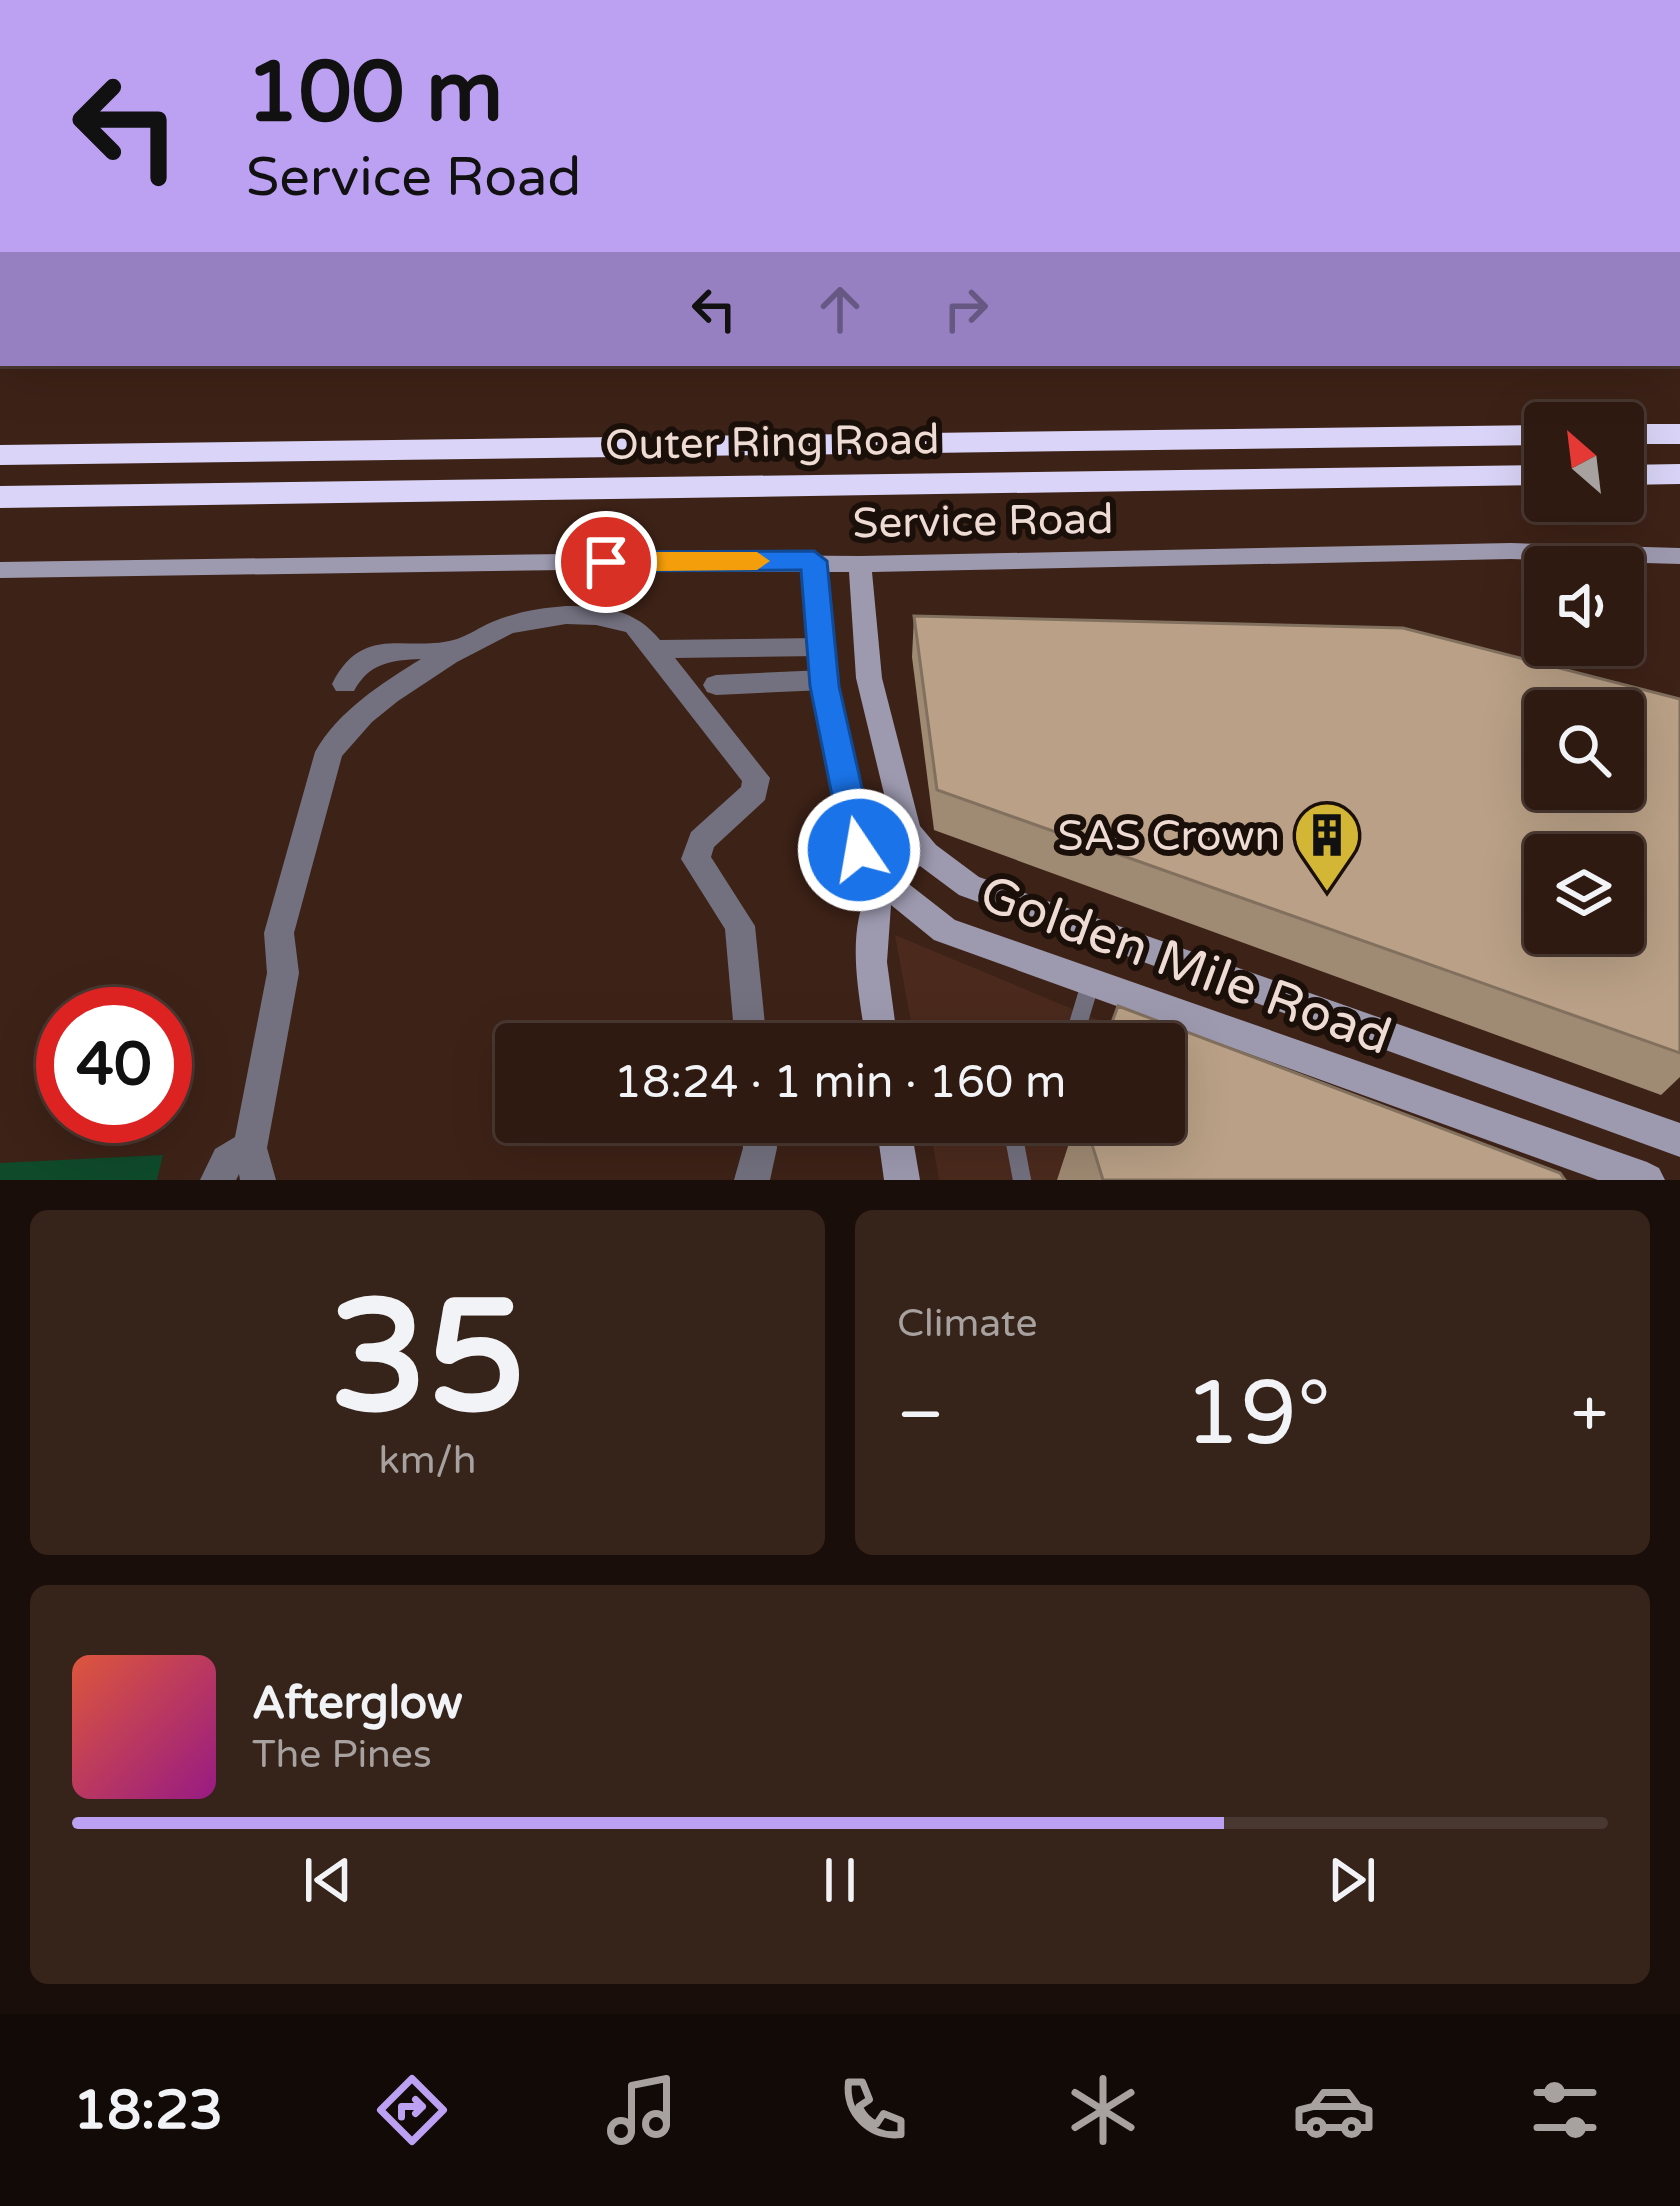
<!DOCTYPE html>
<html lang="en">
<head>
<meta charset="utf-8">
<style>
  body { margin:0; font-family:"Varela Round",sans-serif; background:#36231a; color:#f1f3f6; height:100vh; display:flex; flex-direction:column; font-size:45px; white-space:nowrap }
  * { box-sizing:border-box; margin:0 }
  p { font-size:39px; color:#a7a19f }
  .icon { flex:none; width:66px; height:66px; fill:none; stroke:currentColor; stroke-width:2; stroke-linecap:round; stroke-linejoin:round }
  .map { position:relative; height:1180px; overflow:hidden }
  .drawer { display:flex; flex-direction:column; gap:30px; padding:30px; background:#190e09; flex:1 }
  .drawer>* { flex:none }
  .top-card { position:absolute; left:0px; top:0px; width:1680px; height:366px; box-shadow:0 12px 48px #0002,0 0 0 3px #493831; background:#bca0f2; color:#111; overflow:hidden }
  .needle { width:78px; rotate:332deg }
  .fabs { position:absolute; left:1524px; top:402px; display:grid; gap:24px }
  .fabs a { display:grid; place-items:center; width:120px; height:120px; border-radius:12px; background:#2e1a11; box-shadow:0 12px 48px #0002,0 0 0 3px #493831; font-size:60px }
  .speed { position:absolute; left:36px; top:987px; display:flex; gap:24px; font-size:60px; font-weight:700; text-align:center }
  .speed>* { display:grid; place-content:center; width:156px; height:156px; border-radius:50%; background:#2e1a11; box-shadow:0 12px 48px #0002,0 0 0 3px #493831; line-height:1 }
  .speed .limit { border:18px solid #d22; background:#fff; color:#111 }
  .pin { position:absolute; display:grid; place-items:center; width:102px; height:102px; color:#fff; margin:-51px; border:6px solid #fff; border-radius:50%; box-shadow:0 3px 12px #0007 }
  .me { position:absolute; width:132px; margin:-66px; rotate:348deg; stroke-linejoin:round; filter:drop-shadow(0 0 9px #0008) }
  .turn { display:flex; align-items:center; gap:42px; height:252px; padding:0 48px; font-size:54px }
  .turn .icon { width:156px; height:156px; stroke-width:2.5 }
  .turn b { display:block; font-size:84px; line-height:102px }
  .lanes { display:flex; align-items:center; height:114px; padding:0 48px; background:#0003; justify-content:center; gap:60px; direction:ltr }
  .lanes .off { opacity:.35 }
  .big { font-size:90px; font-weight:600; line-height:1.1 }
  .drawer .card { flex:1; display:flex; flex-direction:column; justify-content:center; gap:18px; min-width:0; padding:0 42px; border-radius:18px; background:#36231a }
  .drawer .dial { align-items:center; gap:0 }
  .dial b { font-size:156px; line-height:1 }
  .song { display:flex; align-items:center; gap:36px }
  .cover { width:144px; height:144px; border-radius:18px; background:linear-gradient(135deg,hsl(10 70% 55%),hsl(310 70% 35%)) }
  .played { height:12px; border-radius:6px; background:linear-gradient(90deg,#bca0f2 75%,#493831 75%) }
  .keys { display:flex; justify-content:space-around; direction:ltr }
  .heat { display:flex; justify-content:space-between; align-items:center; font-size:66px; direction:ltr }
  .drawer .tiles { flex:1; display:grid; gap:30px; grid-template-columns:1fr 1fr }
  .card:last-child { grid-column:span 2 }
  .trip { position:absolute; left:495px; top:1023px; width:690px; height:120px; border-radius:12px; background:#2e1a11; box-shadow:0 12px 48px #0002,0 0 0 3px #493831; font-weight:600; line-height:120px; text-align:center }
  .tab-bar { display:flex; height:192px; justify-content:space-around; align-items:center; background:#120a07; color:#a7a19f }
  .tab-bar .icon { width:84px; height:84px }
  .tab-bar .on { color:#bca0f2 }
  .tab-bar b { font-size:54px; color:#f1f3f6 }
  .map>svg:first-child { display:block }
  .built { fill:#4b2a1d }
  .green { fill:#0f4a2b }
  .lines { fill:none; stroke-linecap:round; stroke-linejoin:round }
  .lane { stroke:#73717f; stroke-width:18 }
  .street { fill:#73717f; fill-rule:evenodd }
  .secondary { fill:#9d9ab0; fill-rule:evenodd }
  .highway { fill:#dad5f8; fill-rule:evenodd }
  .wall { fill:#9f8a73 }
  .shaded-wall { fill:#82705e }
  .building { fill:#b9a086; stroke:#82705e; stroke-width:3; fill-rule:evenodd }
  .route { fill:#1a73e8; stroke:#114b97; stroke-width:3 }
  .slow { fill:#f59e0b }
  .labels { text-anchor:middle; stroke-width:12; stroke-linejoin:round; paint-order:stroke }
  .street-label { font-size:42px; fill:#eedbd4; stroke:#1b0f0a }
  .poi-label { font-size:42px; fill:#eedbd4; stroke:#1b0f0a; text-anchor:end }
  .near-street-label { font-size:51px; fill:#eedbd4; stroke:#1b0f0a }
</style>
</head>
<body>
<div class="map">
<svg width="1680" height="1180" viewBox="0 0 1680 1180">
  <rect width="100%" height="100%" fill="#3d2217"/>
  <!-- built -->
  <g class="built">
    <polygon points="895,935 1156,1044 915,1044"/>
    <polygon points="929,1122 1164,1122 1480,1180 939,1180"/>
  </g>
  <!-- green -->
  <g class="green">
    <polygon points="579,0 1124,0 574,3"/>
    <polygon points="163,1155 157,1180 0,1180 0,1163"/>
  </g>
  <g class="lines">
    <!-- lane -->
    <g class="lane">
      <polyline points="1072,1044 1091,981"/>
      <polyline points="1011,1122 1022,1180"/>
    </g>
    <!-- street -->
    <g class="street">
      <rect x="230" y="0" width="12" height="3"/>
      <polygon points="305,0 317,0 319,3 307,3"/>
      <polygon points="326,0 338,0 340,3 328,3"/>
      <polygon points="397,0 410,0 412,3 399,3"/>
      <polygon points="434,0 447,0 449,3 436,3"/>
      <polygon points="1135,0 1154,0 1156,3 1137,3"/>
      <polygon points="1343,0 1361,0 1363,3 1345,3"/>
      <polygon points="1502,0 1520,0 1522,3 1504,3"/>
      <path d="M566 606C604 606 635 609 660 640L821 638 830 640 834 647 830 654 821 656 675 658 770 778 765 800 714 847 711 857 755 926 767 1044H735L725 929 681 859 691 832 741 787 742 781 626 632 596 625 566 624 513 633 457 662 398 701 372 722 342 756 294 933 299 973 267 1148 276 1180H240L239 1174 236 1180H200L215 1149 235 1137 267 973 264 933 315 752C338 711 382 683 421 659 391 660 369 663 354 691H336L332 684C363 621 409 654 457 639 469 635 480 627 492 622 516 612 540 608 566 606Z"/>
      <polygon points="824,670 833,673 837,680 833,687 824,690 716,695 707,692 703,685 707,678 716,675"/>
      <polygon points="741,1122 775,1122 777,1148 770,1180 734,1180 743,1148"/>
    </g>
    <!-- secondary -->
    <g class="secondary">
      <rect x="1677" y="325" width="3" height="12"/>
      <rect x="0" y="343" width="3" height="12"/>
      <path d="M1511 543 1680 548V564L1511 559 872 572 882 678 920 826 936 845 979 877 1680 1123V1157L959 895 920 866 905 881 955 920 1647 1162 1659 1168 1665 1180H1598L934 940 891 905 887 962 898 1044H866C859 991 845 935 870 885L845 850 811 686 803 572 564 570 0 578V562L564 554 860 556ZM827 572H849L856 678 893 831 902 846 886 861 872 845 837 686Z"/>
      <polygon points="876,1122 910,1122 920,1180 884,1180"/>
    </g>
    <!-- highway -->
    <g class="highway">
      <rect x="1623" y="424" width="57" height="20"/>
      <polygon points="1545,425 1545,445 0,465 0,445"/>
      <polygon points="1680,464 1680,484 1623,485 1623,465"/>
      <polygon points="1545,465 1545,485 0,508 0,486"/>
    </g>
  </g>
  <!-- wall -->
  <g class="wall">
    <polygon points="914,616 1680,699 1680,1077 1661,1095 934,830 912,657"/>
    <polygon points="1076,1122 1164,1122 1565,1180 1057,1180"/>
  </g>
  <!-- shaded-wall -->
  <polygon class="shaded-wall" points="1283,0 1321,0 1313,3 1273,3"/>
  <!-- building -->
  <g class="building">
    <polygon points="1173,0 1283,0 1273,3 1165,3"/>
    <path d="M914 616 1403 628 1680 699V1053L937 790ZM1545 711H1623V789H1545ZM1545 855H1623V933H1545Z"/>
    <polygon points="1118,1006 1560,1173 1565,1180 1103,1180 1085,1122 1164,1122 1164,1044 1104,1044"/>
  </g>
  <!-- route -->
  <polygon class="route" points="814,551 827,561 839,686 876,850 871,860 859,864 848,860 843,850 810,686 801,570 606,571 592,562 606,552"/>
  <!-- slow -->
  <polygon class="slow" points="656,552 757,552 770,561 757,570 656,571 643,562"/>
  <!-- icons -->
  <defs>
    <g id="building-pin" transform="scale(3.45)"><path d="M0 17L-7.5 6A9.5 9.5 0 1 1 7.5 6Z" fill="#d3b635" stroke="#1b0f0a"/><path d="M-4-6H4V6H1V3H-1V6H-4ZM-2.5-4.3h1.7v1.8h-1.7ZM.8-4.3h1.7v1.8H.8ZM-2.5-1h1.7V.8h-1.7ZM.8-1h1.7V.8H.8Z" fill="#111"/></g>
  </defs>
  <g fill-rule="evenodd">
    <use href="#building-pin" x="1327" y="835"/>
  </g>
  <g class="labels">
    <!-- street labels -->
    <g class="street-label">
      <text transform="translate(772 441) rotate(-1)" y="15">Outer Ring Road</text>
      <text transform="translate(983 520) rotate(-1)" y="15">Service Road</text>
    </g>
    <!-- poi labels -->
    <g class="poi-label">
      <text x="1280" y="850">SAS Crown</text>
    </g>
    <!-- near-street labels -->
    <g class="near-street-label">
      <text transform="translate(1186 964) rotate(20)" y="18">Golden Mile Road</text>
    </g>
  </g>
</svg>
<div class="fabs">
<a><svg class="needle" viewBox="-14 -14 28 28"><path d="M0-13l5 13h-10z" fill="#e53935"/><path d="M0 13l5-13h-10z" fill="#a7a19f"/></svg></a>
<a><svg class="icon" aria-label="sound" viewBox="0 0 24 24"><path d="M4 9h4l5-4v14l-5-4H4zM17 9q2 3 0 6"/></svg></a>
<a><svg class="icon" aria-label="search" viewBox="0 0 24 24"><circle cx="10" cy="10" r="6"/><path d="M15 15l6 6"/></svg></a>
<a><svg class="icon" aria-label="layers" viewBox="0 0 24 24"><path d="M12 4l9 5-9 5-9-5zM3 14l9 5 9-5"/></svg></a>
</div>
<div class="speed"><div class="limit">40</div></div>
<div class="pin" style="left:606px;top:562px;background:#d93025"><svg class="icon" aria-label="arrive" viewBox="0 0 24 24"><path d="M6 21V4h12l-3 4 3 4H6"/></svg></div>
<svg class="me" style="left:859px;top:850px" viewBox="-20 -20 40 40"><circle r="17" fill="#1a73e8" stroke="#fff" stroke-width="3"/><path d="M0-11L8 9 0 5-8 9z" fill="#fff"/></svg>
<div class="trip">18:24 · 1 min · 160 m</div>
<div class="top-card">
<div class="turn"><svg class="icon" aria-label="left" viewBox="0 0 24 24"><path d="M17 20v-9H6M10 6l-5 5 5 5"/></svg><div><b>100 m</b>Service Road</div></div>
<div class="lanes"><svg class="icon" aria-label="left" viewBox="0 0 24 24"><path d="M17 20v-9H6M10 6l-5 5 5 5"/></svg><svg class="icon off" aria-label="ahead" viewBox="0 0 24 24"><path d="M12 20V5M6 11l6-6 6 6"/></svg><svg class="icon off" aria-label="right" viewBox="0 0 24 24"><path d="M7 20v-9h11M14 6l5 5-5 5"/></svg></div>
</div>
</div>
<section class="drawer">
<div class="tiles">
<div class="card dial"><b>35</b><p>km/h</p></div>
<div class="card"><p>Climate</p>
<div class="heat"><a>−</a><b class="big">19°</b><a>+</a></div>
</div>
<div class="card">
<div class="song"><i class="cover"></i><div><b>Afterglow</b><p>The Pines</p></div></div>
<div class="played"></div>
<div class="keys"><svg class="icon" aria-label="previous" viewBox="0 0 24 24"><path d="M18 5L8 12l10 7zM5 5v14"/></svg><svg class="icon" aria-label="pause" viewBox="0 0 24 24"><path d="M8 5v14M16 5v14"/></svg><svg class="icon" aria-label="next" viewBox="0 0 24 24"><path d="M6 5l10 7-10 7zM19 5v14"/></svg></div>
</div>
</div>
</section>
<nav class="tab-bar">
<b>18:23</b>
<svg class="icon on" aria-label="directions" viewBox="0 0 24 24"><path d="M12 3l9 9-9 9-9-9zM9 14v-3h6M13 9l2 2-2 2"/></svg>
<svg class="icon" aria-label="music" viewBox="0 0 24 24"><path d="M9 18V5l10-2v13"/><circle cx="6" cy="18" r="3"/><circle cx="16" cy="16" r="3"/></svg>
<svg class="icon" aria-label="phone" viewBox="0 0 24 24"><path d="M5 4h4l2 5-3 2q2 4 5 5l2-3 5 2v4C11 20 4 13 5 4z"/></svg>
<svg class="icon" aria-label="climate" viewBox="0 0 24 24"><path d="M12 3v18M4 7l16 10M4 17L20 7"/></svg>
<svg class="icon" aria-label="car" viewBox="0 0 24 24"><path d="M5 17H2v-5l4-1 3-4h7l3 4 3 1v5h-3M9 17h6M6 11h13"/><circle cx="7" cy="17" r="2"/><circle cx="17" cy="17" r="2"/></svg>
<svg class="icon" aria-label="filters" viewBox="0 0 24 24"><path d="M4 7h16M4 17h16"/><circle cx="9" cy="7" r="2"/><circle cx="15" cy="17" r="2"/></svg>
</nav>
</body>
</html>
